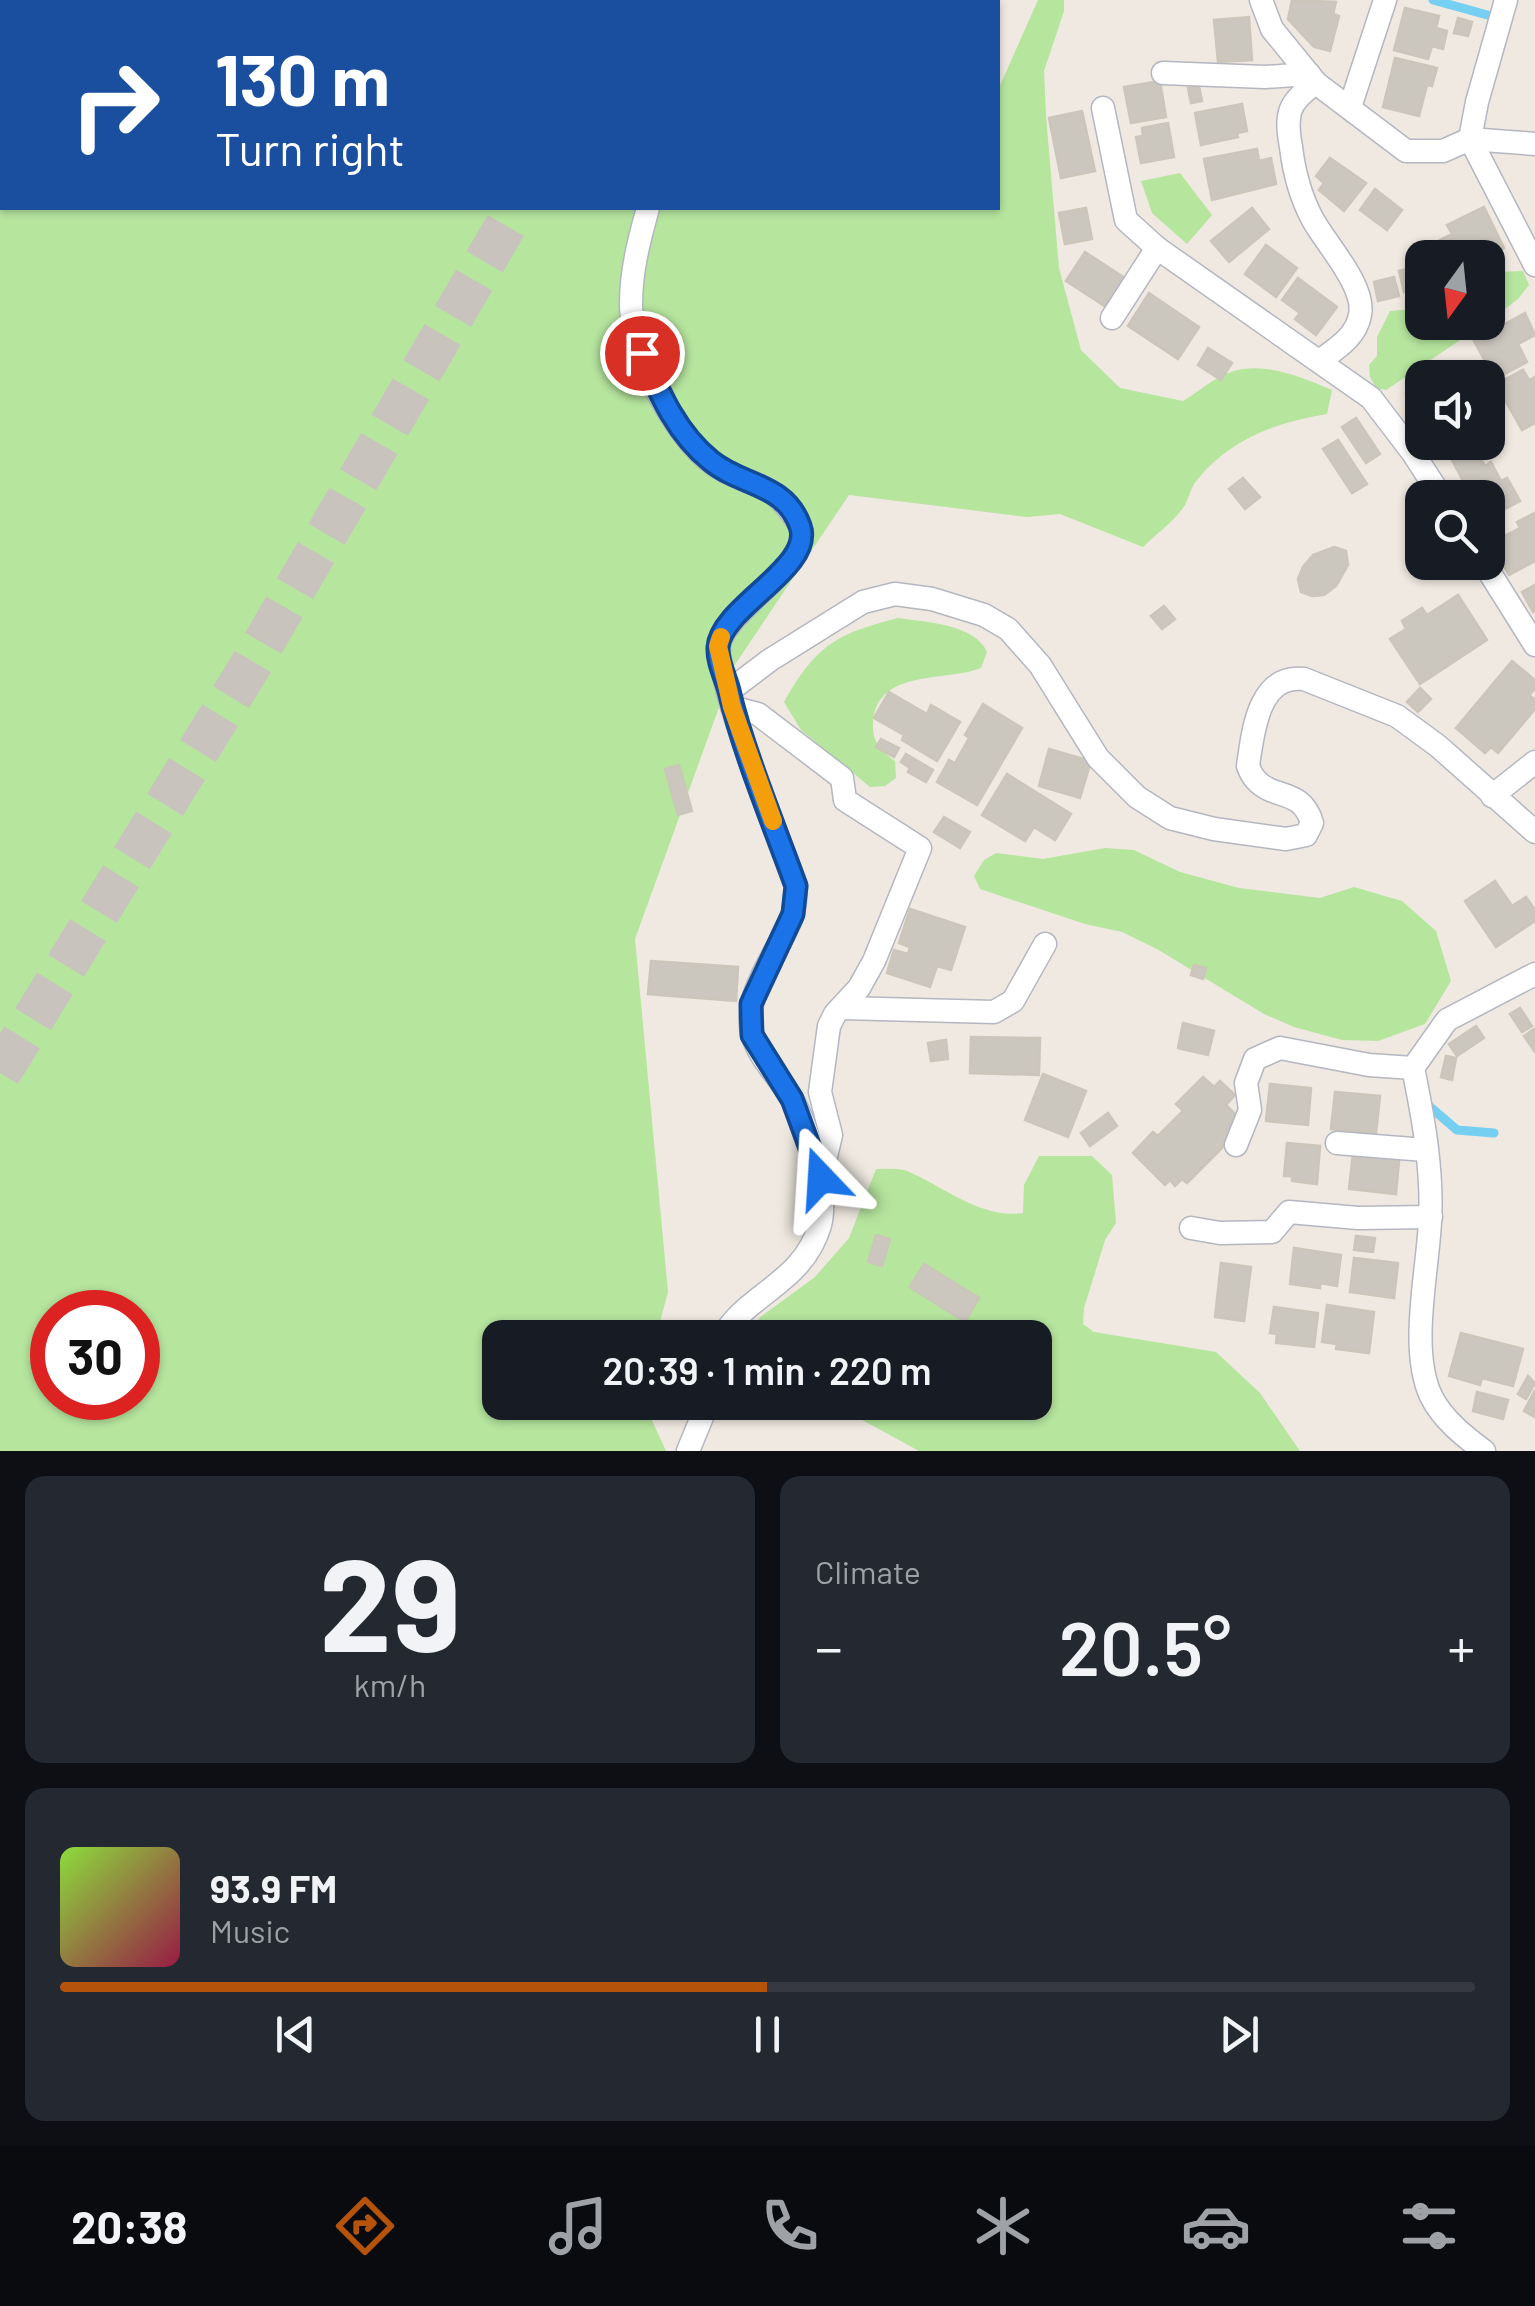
<!DOCTYPE html>
<html lang="en">
<head>
<meta charset="utf-8">
<style>
  body { margin:0; font-family:Barlow,sans-serif; background:#242831; color:#f1f3f6; height:100vh; display:flex; flex-direction:column; font-size:38px; white-space:nowrap }
  * { box-sizing:border-box; margin:0 }
  p { font-size:32px; color:#9ea1a6 }
  .icon { flex:none; width:55px; height:55px; fill:none; stroke:currentColor; stroke-width:2; stroke-linecap:round; stroke-linejoin:round }
  .map { position:relative; height:1451px; overflow:hidden }
  .panel { display:flex; flex-direction:column; gap:25px; padding:25px; background:#0d0f14; flex:1 }
  .panel>* { flex:none }
  .hud { position:absolute; left:0px; top:0px; width:1000px; height:210px; box-shadow:0 2px 8px #0004; background:#1a4fa0; color:#fff; overflow:hidden }
  .needle { width:65px; rotate:195deg }
  .fabs { position:absolute; left:1405px; top:240px; display:grid; gap:20px }
  .fabs a { display:grid; place-items:center; width:100px; height:100px; border-radius:20px; background:#171b24; box-shadow:0 2px 8px #0004; font-size:50px }
  .speed { position:absolute; left:30px; top:1290px; display:flex; gap:20px; font-size:50px; font-weight:700; text-align:center }
  .speed>* { display:grid; place-content:center; width:130px; height:130px; border-radius:50%; background:#171b24; box-shadow:0 2px 8px #0004; line-height:1 }
  .speed .limit { border:15px solid #d22; background:#fff; color:#111 }
  .pin { position:absolute; display:grid; place-items:center; width:85px; height:85px; color:#fff; margin:-42px; border:5px solid #fff; border-radius:50%; box-shadow:0 2px 10px #0007 }
  .me { position:absolute; width:110px; margin:-55px; rotate:340deg; stroke-linejoin:round; filter:drop-shadow(0 0 8px #0008) }
  .turn { display:flex; align-items:center; gap:35px; height:210px; padding:0 50px; font-size:45px }
  .turn .icon { width:130px; height:130px; stroke-width:2.5 }
  .turn b { display:block; font-size:70px; line-height:85px }
  .big { font-size:75px; font-weight:600; line-height:1.1 }
  .panel .widget { flex:1; display:flex; flex-direction:column; justify-content:center; gap:15px; min-width:0; padding:0 35px; border-radius:20px; background:#242831 }
  .panel .dial { align-items:center; gap:0 }
  .dial b { font-size:130px; line-height:1 }
  .song { display:flex; align-items:center; gap:30px }
  .cover { width:120px; height:120px; border-radius:15px; background:linear-gradient(135deg,hsl(90 70% 55%),hsl(340 70% 35%)) }
  .played { height:10px; border-radius:5px; background:linear-gradient(90deg,#b45309 50%,#363941 50%) }
  .keys { display:flex; justify-content:space-around; direction:ltr }
  .heat { display:flex; justify-content:space-between; align-items:center; font-size:55px; direction:ltr }
  .panel .tiles { flex:1; display:grid; gap:25px; grid-template-columns:1fr 1fr }
  .widget:last-child { grid-column:span 2 }
  .trip { position:absolute; left:482px; top:1320px; width:570px; height:100px; border-radius:20px; background:#171b24; box-shadow:0 2px 8px #0004; font-weight:600; line-height:100px; text-align:center }
  .dock { display:flex; height:160px; justify-content:space-around; align-items:center; background:#090b0e; color:#9ea1a6 }
  .dock .icon { width:70px; height:70px }
  .dock .current { color:#b45309 }
  .dock b { font-size:45px; color:#f1f3f6 }
  .map>svg:first-child { display:block }
  .green { fill:#b6e59e; fill-rule:evenodd }
  .lines { fill:none; stroke-linecap:round; stroke-linejoin:round }
  .stream { stroke:#75cff0; stroke-width:9 }
  .building { fill:#cbc7bf; stroke:#cbc5ba; stroke-width:2.5 }
  .highway-tunnel { stroke:#c8c4bd; stroke-width:42; stroke-dasharray:42 21; stroke-linecap:butt }
  .street-casing { stroke:#b4b7c1; stroke-width:25 }
  .street { stroke:#fff; stroke-width:22 }
  .route-casing { stroke:#114b97; stroke-width:25 }
  .route { stroke:#1a73e8; stroke-width:18 }
  .slow { stroke:#f59e0b; stroke-width:18 }
</style>
</head>
<body>
<div class="map">
<svg width="1535" height="1451" viewBox="0 0 1535 1451">
  <rect width="100%" height="100%" fill="#efe9e1"/>
  <!-- green -->
  <g class="green">
    <path d="M0 0 781 2H2V208H998V90L1038 0H1064V11L1044 71 1046 116 1059 268 1081 350 1120 388 1183 401C1198 392 1215 377 1231 372 1265 361 1301 377 1332 390L1327 414C1277 422 1230 439 1197 480 1190 488 1189 500 1183 508 1172 523 1155 535 1143 547L1060 514 1027 517 849 495 734 666 635 939 668 1292 656 1337 500 1338V1402L644 1403 666 1451H0ZM52 1312H138V1398H52Z"/>
    <polygon points="1180,173 1212,215 1187,244 1152,213 1141,181"/>
    <polygon points="1523,271 1529,285 1518,299 1488,322 1488,278 1496,272"/>
    <polygon points="1422,308 1422,322 1487,322 1386,390 1376,388 1370,377 1369,365 1377,356 1377,337 1390,311"/>
    <path d="M898 618C925 622 975 624 987 652L981 668C947 682 876 668 873 723 872 742 881 751 895 761L896 778 885 786 870 787 801 730 784 702C816 646 835 634 898 618Z"/>
    <polygon points="1105,848 1134,850 1180,872 1239,888 1320,898 1354,887 1402,901 1436,931 1451,981 1425,1024 1378,1041 1342,1040 1294,1027 1264,1014 1157,949 1122,932 1085,924 980,889 974,876 984,860 996,853 1043,859"/>
    <path d="M1039 1156H1092L1112 1175 1116 1223 1105 1240 1084 1308 1083 1324 1094 1332 1216 1352 1260 1393 1300 1451H919L831 1403 1035 1402V1338H754L759 1318 815 1277 849 1238 876 1169C886 1169 898 1168 907 1171 945 1187 980 1219 1023 1213L1024 1185Z"/>
  </g>
  <g class="lines">
    <!-- stream -->
    <g class="stream">
      <polyline points="1433,0 1491,16"/>
      <polyline points="1429,1106 1457,1130 1494,1133"/>
    </g>
  </g>
  <!-- building -->
  <g class="building">
    <polygon points="1292,0 1336,2 1333,14 1339,16 1330,51 1314,47 1288,19"/>
    <polygon points="1405,8 1439,16 1436,28 1447,31 1443,49 1432,46 1428,59 1394,50"/>
    <polygon points="1249,17 1252,60 1218,62 1214,20"/>
    <polygon points="1458,18 1472,22 1468,36 1454,33"/>
    <polygon points="1395,58 1437,68 1432,86 1427,85 1419,116 1383,107"/>
    <polygon points="1160,81 1166,117 1131,123 1124,87"/>
    <polygon points="1199,86 1202,101 1191,103 1188,88"/>
    <polygon points="1242,104 1247,131 1237,133 1238,137 1201,145 1195,113"/>
    <polygon points="1082,111 1095,171 1061,178 1049,118"/>
    <polygon points="1168,123 1174,157 1141,163 1136,137 1143,136 1142,128"/>
    <polygon points="1257,149 1259,161 1271,158 1276,184 1212,200 1204,159"/>
    <polygon points="1330,158 1366,183 1344,211 1319,190 1324,183 1316,176"/>
    <polygon points="1375,189 1402,210 1387,230 1360,210"/>
    <polygon points="1484,207 1504,248 1484,258 1479,253 1470,258 1438,258 1432,244 1452,234 1447,225"/>
    <polygon points="1086,208 1092,239 1065,244 1059,213"/>
    <polygon points="1252,208 1269,229 1229,262 1211,241"/>
    <polygon points="1266,245 1297,268 1276,297 1245,274"/>
    <polygon points="1085,252 1125,278 1106,307 1066,281"/>
    <polygon points="1414,267 1420,288 1404,292 1399,271"/>
    <polygon points="1394,277 1399,296 1378,301 1374,282"/>
    <polygon points="1298,278 1337,307 1316,335 1295,319 1300,313 1282,300"/>
    <polygon points="1149,293 1199,327 1178,359 1128,326"/>
    <polygon points="1525,313 1535,335 1518,344 1527,362 1495,379 1474,341"/>
    <polygon points="1208,348 1232,363 1221,380 1198,365"/>
    <polygon points="1463,362 1472,378 1434,378"/>
    <polygon points="1523,370 1529,380 1535,377 1535,423 1522,430 1496,384"/>
    <polygon points="1422,384 1422,430 1421,431 1409,408 1413,405 1406,393"/>
    <polygon points="1356,418 1380,454 1366,463 1342,427"/>
    <polygon points="1338,440 1367,484 1352,493 1323,449"/>
    <polygon points="1473,444 1485,466 1491,462 1501,481 1507,478 1520,501 1488,518 1488,498 1472,498 1450,456"/>
    <polygon points="1243,478 1260,497 1245,509 1229,489"/>
    <polygon points="1535,513 1535,561 1509,575 1491,543 1520,528 1517,522"/>
    <polygon points="1334,547 1346,551 1348,565 1336,586 1324,595 1312,596 1301,592 1298,579 1303,567 1313,555"/>
    <polygon points="1535,585 1535,611 1533,612 1522,592"/>
    <polygon points="1458,595 1487,640 1420,684 1390,639 1406,629 1402,621 1422,608 1427,615"/>
    <polygon points="1164,606 1175,619 1162,629 1151,616"/>
    <polygon points="1512,661 1535,680 1535,689 1529,695 1535,700 1535,709 1498,753 1491,747 1485,753 1456,728"/>
    <polygon points="1420,688 1431,699 1418,712 1407,702"/>
    <polygon points="889,692 927,714 931,705 960,722 937,761 902,740 904,735 874,718"/>
    <polygon points="983,704 1022,728 977,805 937,782 949,760 955,763 969,738 965,735"/>
    <polygon points="881,739 899,748 894,757 876,747"/>
    <polygon points="1049,749 1091,761 1080,798 1039,786"/>
    <polygon points="906,754 933,770 926,782 908,772 910,768 901,762"/>
    <polygon points="679,765 692,811 678,815 665,769"/>
    <polygon points="1007,774 1071,814 1055,840 1034,827 1025,841 982,815"/>
    <polygon points="944,817 970,832 960,848 934,832"/>
    <polygon points="1495,881 1512,906 1526,897 1535,910 1535,921 1496,947 1465,901"/>
    <polygon points="910,909 965,927 951,970 937,966 930,987 887,973 894,950 908,954 910,947 899,943"/>
    <polygon points="651,961 738,967 736,1001 648,994"/>
    <polygon points="1194,965 1206,968 1203,979 1191,975"/>
    <polygon points="1520,1008 1532,1026 1522,1032 1510,1014"/>
    <polygon points="1183,1023 1214,1031 1208,1055 1178,1048"/>
    <polygon points="1476,1026 1484,1038 1457,1056 1449,1044"/>
    <polygon points="1534,1029 1535,1031 1535,1052 1524,1036"/>
    <polygon points="971,1037 1040,1038 1039,1075 970,1073"/>
    <polygon points="946,1040 948,1059 931,1061 928,1043"/>
    <polygon points="1446,1056 1456,1058 1452,1080 1441,1077"/>
    <polygon points="1043,1074 1086,1091 1068,1137 1025,1120"/>
    <polygon points="1203,1077 1214,1087 1220,1081 1235,1095 1226,1105 1239,1118 1227,1131 1233,1137 1187,1183 1182,1179 1175,1186 1170,1180 1165,1185 1133,1153 1153,1132 1158,1136 1183,1111 1176,1104"/>
    <polygon points="1270,1084 1311,1088 1308,1125 1266,1121"/>
    <polygon points="1335,1092 1380,1096 1376,1133 1331,1129"/>
    <polygon points="1108,1113 1117,1126 1090,1146 1081,1133"/>
    <polygon points="1287,1143 1320,1146 1317,1184 1292,1181 1292,1176 1284,1176"/>
    <polygon points="1353,1153 1399,1161 1396,1194 1349,1189"/>
    <polygon points="876,1235 890,1239 882,1266 868,1262"/>
    <polygon points="1356,1236 1375,1238 1373,1252 1354,1250"/>
    <polygon points="1294,1248 1341,1255 1337,1286 1320,1283 1320,1288 1290,1284"/>
    <polygon points="1354,1258 1398,1263 1394,1298 1350,1292"/>
    <polygon points="1221,1263 1251,1267 1244,1321 1215,1317"/>
    <polygon points="924,1264 979,1298 965,1322 910,1287"/>
    <polygon points="1327,1305 1374,1312 1369,1353 1336,1349 1337,1344 1322,1342"/>
    <polygon points="1274,1307 1318,1313 1314,1347 1276,1343 1277,1334 1270,1333"/>
    <polygon points="1461,1333 1523,1349 1513,1386 1482,1378 1480,1385 1449,1376"/>
    <polygon points="1528,1376 1535,1383 1526,1399 1518,1394"/>
    <polygon points="1535,1390 1535,1417 1524,1411"/>
    <polygon points="1477,1392 1508,1400 1503,1419 1473,1411"/>
  </g>
  <g class="lines">
    <!-- highway-tunnel -->
    <g class="highway-tunnel">
      <polyline points="609,2 610,0"/>
      <polyline points="0,1073 246,673 516,208"/>
    </g>
    <!-- street casing -->
    <g class="street-casing">
      <g id="street">
        <polyline points="1261,0 1272,29 1316,83 1406,151 1443,151 1470,139 1535,144"/>
        <polyline points="1506,0 1477,102 1470,139 1535,265"/>
        <polyline points="787,2 787,0"/>
        <polyline points="925,2 927,0"/>
        <polyline points="1163,73 1265,77 1309,74"/>
        <path d="M1316 83C1288 102 1285 114 1291 147 1294 172 1301 198 1313 220 1327 245 1366 287 1360 315 1356 337 1337 348 1321 360"/>
        <polyline points="1350,107 1385,0"/>
        <polyline points="1103,108 1126,220 1157,248 1371,398 1413,453 1442,498"/>
        <path d="M648 208C639 240 631 271 631 304 631 352 673 434 712 463 743 486 769 478 793 515 796 519 800 523 801 528 811 564 732 606 720 641 711 667 782 848 796 886 795 896 795 907 792 916 779 953 740 996 753 1036 759 1057 778 1076 789 1094 807 1123 829 1192 820 1225 803 1284 745 1294 722 1338"/>
        <polyline points="1112,318 1157,248"/>
        <polyline points="1483,562 1535,645"/>
        <path d="M729 691 770 660 863 602 895 594 932 599 984 615 1008 629 1040 665 1098 758 1137 797 1170 818 1214 829 1286 839 1306 835 1312 823C1302 788 1274 800 1256 780 1252 776 1250 771 1248 766 1253 732 1258 674 1304 679L1397 716 1438 746 1535 832"/>
        <polyline points="732,707 758,714 842,778 845,800 920,848 874,961 859,988 835,1014 829,1026 820,1092 831,1135 821,1178"/>
        <polyline points="1492,796 1535,762"/>
        <polyline points="843,1008 994,1012 1013,1001 1045,944"/>
        <polyline points="1337,1143 1425,1150"/>
        <polyline points="1236,1145 1250,1110 1246,1083 1255,1059 1280,1048 1369,1065 1413,1068"/>
        <polyline points="1191,1228 1220,1233 1272,1232 1289,1212 1358,1218 1431,1217"/>
        <polyline points="688,1451 702,1417 702,1402"/>
        <path d="M1484 1451C1465 1437 1442 1419 1431 1396 1409 1349 1428 1271 1430 1221 1433 1171 1423 1116 1413 1068L1447 1020 1535 974"/>
      </g>
    </g>
    <!-- street -->
    <use href="#street" class="street"/>
  </g>
  <g class="lines">
    <!-- route casing -->
    <g class="route-casing">
      <path id="route" d="M642 353C659 392 676 433 711 461 741 486 785 483 800 526 815 567 721 607 718 647 717 662 726 678 729 691 745 757 773 822 796 886L793 914 751 1004 752 1035 792 1099 821 1178"/>
    </g>
    <!-- route -->
    <use href="#route" class="route"/>
    <!-- slow -->
    <polyline class="slow" points="721,637 718,646 732,707 773,821"/>
  </g>
</svg>
<div class="fabs">
<a><svg class="needle" viewBox="-14 -14 28 28"><path d="M0-13l5 13h-10z" fill="#e53935"/><path d="M0 13l5-13h-10z" fill="#9ea1a6"/></svg></a>
<a><svg class="icon" aria-label="sound" viewBox="0 0 24 24"><path d="M4 9h4l5-4v14l-5-4H4zM17 9q2 3 0 6"/></svg></a>
<a><svg class="icon" aria-label="search" viewBox="0 0 24 24"><circle cx="10" cy="10" r="6"/><path d="M15 15l6 6"/></svg></a>
</div>
<div class="speed"><div class="limit">30</div></div>
<div class="pin" style="left:642px;top:353px;background:#d93025"><svg class="icon" aria-label="arrive" viewBox="0 0 24 24"><path d="M6 21V4h12l-3 4 3 4H6"/></svg></div>
<svg class="me" style="left:821px;top:1178px" viewBox="-20 -20 40 40"><path d="M0-17L14 15 0 8-14 15z" fill="#1a73e8" stroke="#fff" stroke-width="4"/></svg>
<div class="trip">20:39 · 1 min · 220 m</div>
<div class="hud">
<div class="turn"><svg class="icon" aria-label="right" viewBox="0 0 24 24"><path d="M7 20v-9h11M14 6l5 5-5 5"/></svg><div><b>130 m</b>Turn right</div></div>
</div>
</div>
<section class="panel">
<div class="tiles">
<div class="widget dial"><b>29</b><p>km/h</p></div>
<div class="widget"><p>Climate</p>
<div class="heat"><a>−</a><b class="big">20.5°</b><a>+</a></div>
</div>
<div class="widget">
<div class="song"><i class="cover"></i><div><b>93.9 FM</b><p>Music</p></div></div>
<div class="played"></div>
<div class="keys"><svg class="icon" aria-label="previous" viewBox="0 0 24 24"><path d="M18 5L8 12l10 7zM5 5v14"/></svg><svg class="icon" aria-label="pause" viewBox="0 0 24 24"><path d="M8 5v14M16 5v14"/></svg><svg class="icon" aria-label="next" viewBox="0 0 24 24"><path d="M6 5l10 7-10 7zM19 5v14"/></svg></div>
</div>
</div>
</section>
<nav class="dock">
<b>20:38</b>
<svg class="icon current" aria-label="directions" viewBox="0 0 24 24"><path d="M12 3l9 9-9 9-9-9zM9 14v-3h6M13 9l2 2-2 2"/></svg>
<svg class="icon" aria-label="music" viewBox="0 0 24 24"><path d="M9 18V5l10-2v13"/><circle cx="6" cy="18" r="3"/><circle cx="16" cy="16" r="3"/></svg>
<svg class="icon" aria-label="phone" viewBox="0 0 24 24"><path d="M5 4h4l2 5-3 2q2 4 5 5l2-3 5 2v4C11 20 4 13 5 4z"/></svg>
<svg class="icon" aria-label="climate" viewBox="0 0 24 24"><path d="M12 3v18M4 7l16 10M4 17L20 7"/></svg>
<svg class="icon" aria-label="car" viewBox="0 0 24 24"><path d="M5 17H2v-5l4-1 3-4h7l3 4 3 1v5h-3M9 17h6M6 11h13"/><circle cx="7" cy="17" r="2"/><circle cx="17" cy="17" r="2"/></svg>
<svg class="icon" aria-label="filters" viewBox="0 0 24 24"><path d="M4 7h16M4 17h16"/><circle cx="9" cy="7" r="2"/><circle cx="15" cy="17" r="2"/></svg>
</nav>
</body>
</html>
